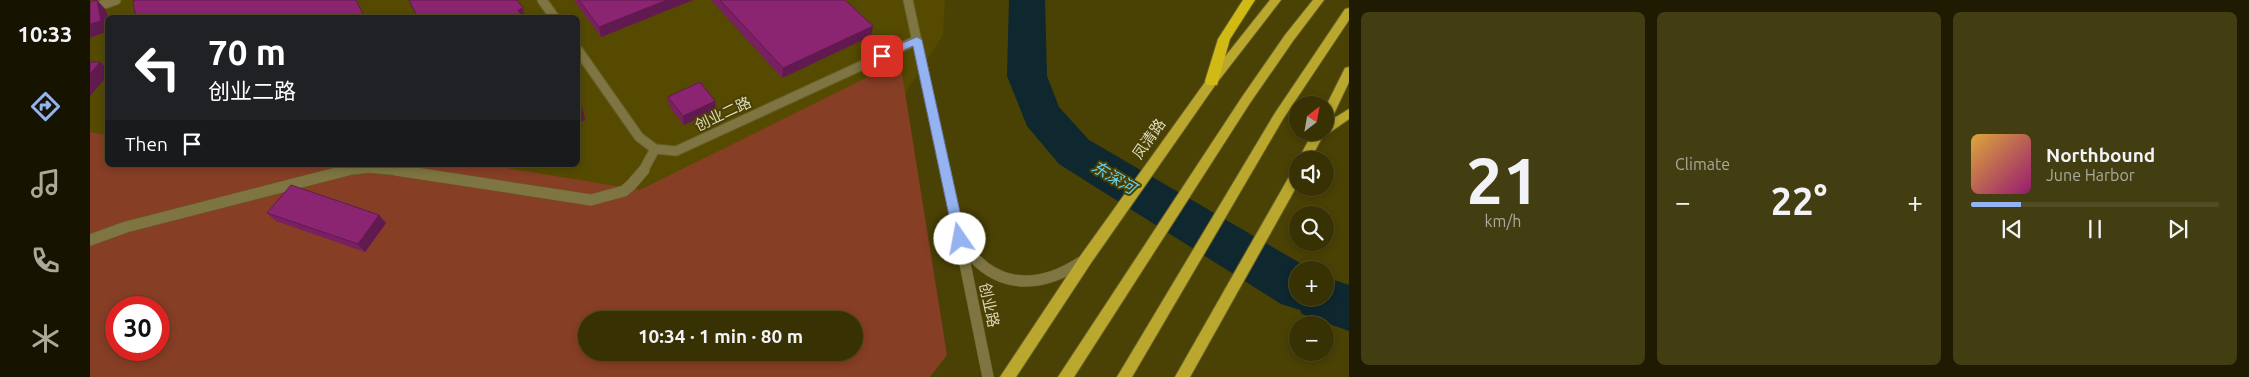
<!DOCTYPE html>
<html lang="en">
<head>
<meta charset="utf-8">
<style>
  body { margin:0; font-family:Ubuntu,"Noto Sans SC",sans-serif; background:#433d12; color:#f1f3f6; height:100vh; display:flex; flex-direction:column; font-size:19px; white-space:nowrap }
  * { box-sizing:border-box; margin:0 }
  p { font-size:16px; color:#aba99a }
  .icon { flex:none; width:28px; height:28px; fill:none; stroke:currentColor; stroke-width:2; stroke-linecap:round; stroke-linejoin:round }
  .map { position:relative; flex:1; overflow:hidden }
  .drawer { display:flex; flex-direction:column; gap:12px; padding:12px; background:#1f1b02; width:900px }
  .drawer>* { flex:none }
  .hud { position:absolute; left:15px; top:15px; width:475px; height:152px; border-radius:8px; box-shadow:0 2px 8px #0003,0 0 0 1px #524c25; background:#202124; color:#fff; overflow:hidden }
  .needle { width:32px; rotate:31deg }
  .buttons { position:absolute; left:1199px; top:96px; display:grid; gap:10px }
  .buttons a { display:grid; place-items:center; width:45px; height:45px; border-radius:50%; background:#383103; box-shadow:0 2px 8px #0003,0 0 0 1px #524c25; font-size:25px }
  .speed { position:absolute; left:15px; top:296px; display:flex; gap:10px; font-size:25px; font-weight:700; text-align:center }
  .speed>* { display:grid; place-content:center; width:65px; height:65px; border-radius:50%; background:#383103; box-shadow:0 2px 8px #0003,0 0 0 1px #524c25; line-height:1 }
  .speed .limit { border:8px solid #d22; background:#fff; color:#111 }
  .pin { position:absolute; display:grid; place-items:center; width:42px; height:42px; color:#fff; margin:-21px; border-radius:10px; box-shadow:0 2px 8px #0006 }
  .me { position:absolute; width:55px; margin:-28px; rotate:348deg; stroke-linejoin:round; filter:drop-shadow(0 0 4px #0008) }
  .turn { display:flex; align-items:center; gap:18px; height:105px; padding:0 20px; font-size:22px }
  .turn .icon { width:65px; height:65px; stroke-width:2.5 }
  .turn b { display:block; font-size:35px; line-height:42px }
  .then { display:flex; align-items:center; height:48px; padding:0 20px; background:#0003; gap:10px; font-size:19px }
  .big { font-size:38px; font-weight:600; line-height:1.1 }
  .drawer .tile { flex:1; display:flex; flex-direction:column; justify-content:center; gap:8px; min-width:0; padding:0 18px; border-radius:8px; background:#433d12 }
  .drawer .dial { align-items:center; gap:0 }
  .dial b { font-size:65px; line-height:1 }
  .song { display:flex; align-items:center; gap:15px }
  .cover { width:60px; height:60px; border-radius:8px; background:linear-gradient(135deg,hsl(40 70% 55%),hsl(320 70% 35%)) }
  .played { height:5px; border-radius:2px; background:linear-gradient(90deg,#95b2f1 20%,#524c25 20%) }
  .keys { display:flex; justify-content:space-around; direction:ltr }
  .heat { display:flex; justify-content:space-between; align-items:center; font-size:28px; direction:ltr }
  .drawer .tiles { flex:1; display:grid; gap:12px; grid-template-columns:repeat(3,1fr) }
  .trip { position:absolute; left:488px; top:311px; width:285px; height:50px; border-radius:25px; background:#383103; box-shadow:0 2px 8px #0003,0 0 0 1px #524c25; font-weight:600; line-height:50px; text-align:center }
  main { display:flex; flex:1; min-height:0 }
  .menu { display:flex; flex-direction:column; width:90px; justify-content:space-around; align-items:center; background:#161401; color:#aba99a }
  .menu .icon { width:35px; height:35px }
  .menu .active { color:#95b2f1 }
  .menu b { font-size:22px; color:#f1f3f6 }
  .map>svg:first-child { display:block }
  .built { fill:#554a00; fill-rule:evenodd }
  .green { fill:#863e25; fill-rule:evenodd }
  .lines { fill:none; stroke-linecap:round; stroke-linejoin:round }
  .river { fill:#0f272e; fill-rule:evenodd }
  .lane-far1-casing { stroke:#675f29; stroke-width:11 }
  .lane-casing { stroke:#675f29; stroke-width:12 }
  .street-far1-casing { stroke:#675f29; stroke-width:11 }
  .street-casing { stroke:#675f29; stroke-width:12 }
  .primary-casing { stroke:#675f29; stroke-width:2 }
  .highway-casing { stroke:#675f29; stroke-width:2 }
  .lane-far1 { stroke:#7e7542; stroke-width:9 }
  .lane { stroke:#7e7542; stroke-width:11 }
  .street-far1 { stroke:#7e7542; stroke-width:9 }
  .street { stroke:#7e7542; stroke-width:11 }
  .primary { fill:#baa72d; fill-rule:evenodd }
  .highway { fill:#d1ba13; fill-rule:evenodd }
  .wall { fill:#782062 }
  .shaded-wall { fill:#611a50 }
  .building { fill:#8b2572; stroke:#611a50 }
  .route { fill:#95b2f1; stroke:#61749d }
  .labels { text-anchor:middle; stroke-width:4; stroke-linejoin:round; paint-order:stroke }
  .street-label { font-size:15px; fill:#ddd9bd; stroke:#4a4104 }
  .water-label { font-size:16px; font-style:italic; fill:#62d6f8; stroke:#4a4104 }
</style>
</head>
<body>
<main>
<nav class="menu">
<b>10:33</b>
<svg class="icon active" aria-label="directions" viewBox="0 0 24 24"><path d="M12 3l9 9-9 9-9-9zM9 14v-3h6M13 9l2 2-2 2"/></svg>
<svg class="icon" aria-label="music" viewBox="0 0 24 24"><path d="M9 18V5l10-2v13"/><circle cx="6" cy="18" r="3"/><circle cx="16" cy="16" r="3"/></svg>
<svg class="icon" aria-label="phone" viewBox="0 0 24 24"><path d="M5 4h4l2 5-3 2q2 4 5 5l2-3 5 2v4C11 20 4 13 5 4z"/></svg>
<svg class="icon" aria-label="climate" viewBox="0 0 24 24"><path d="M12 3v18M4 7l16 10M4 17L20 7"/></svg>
</nav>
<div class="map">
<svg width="1259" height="377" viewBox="0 0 1259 377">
  <rect width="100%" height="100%" fill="#4a4104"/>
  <!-- built -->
  <path class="built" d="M0 0H855L853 35 729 226 496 320V352L522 377H0ZM18 18H488V165H18ZM26 308H69V350H26Z"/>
  <!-- green -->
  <path class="green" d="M810 61 857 355 840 377H0V132L17 135 18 165H399L550 190ZM26 308H69V350H26ZM496 320H764V352H496Z"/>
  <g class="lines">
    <!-- river -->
    <polygon class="river" points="919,0 955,0 957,76 969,107 999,140 1222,270 1208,270 1208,298 1235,298 1235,277 1259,285 1259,331 1212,314 1210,310 1191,304 969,164 937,126 917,76"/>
    <!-- lane-far1 casing -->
    <g class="lane-far1-casing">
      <g id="lane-far1">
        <polyline points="253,171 278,168 314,171"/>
        <polyline points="553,171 565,149"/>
      </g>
    </g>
    <!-- lane casing -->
    <g class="lane-casing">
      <g id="lane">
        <polyline points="306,170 501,200 534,191 541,185 554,170"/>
        <polyline points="0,240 36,227 258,170"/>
      </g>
    </g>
    <!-- street-far1 casing -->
    <g class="street-far1-casing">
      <g id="street-far1">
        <polyline points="452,0 465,18"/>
        <polyline points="818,0 855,171"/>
        <polyline points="0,9 26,0"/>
        <polyline points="488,50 549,137 565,149 586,151 827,40"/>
      </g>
    </g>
    <!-- street casing -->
    <g class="street-casing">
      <g id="street">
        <polyline points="855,170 870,239"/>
        <path d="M898 377 870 239C900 288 945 292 991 262"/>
      </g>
    </g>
    <!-- primary casing -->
    <g class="primary-casing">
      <g id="primary">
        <polygon points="1180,0 1191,0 1126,84 1001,263 926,377 910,377 991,255 1118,78"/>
        <polygon points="1223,0 1234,0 1203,41 1160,103 984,377 968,377 1152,97 1195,35"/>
        <polygon points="1259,8 1259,20 1193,119 1042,377 1027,377 1185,113 1255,9"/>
        <polygon points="1259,67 1259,82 1241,120 1259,109 1259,119 1239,133 1234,134 1220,160 1208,160 1223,132 1235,132 1235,108 1255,68"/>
        <polygon points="1208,167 1208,184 1100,377 1085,377 1204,168"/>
      </g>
    </g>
    <!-- highway casing -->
    <g class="highway-casing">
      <polygon id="highway" points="1153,0 1165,0 1140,39 1127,85 1117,85 1115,81 1128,39"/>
    </g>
    <!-- lane-far1 -->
    <use href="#lane-far1" class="lane-far1"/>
    <!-- lane -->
    <use href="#lane" class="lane"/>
    <!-- street-far1 -->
    <use href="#street-far1" class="street-far1"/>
    <!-- street -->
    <use href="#street" class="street"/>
    <!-- primary -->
    <use href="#primary" class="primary"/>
    <!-- highway -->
    <use href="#highway" class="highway"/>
  </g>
  <!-- wall -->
  <g class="wall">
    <polygon points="484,0 603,0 511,37"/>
    <polygon points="621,0 755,0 781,36 692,78"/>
    <polygon points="578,97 625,101 626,110 594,125 579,106"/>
    <polygon points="177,213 289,215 296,223 275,252 186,221"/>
  </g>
  <!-- shaded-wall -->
  <g class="shaded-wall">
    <polygon points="7,0 16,10 18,18 18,31 0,38 0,24"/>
    <polygon points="577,0 603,0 511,37 509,27"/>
    <polygon points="433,8 435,18 430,18 428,10"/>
    <polygon points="783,26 781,36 692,78 693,68"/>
    <polygon points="10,62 18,70 18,75 0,96 0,74"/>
    <polygon points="625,101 626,110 594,125 593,116"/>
    <polygon points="493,110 495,120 488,123 488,112"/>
    <polygon points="289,215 296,223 275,252 268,244"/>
  </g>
  <!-- building -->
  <g class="building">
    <polygon points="7,0 11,21 0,24 0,2"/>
    <polygon points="46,0 266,0 275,18 46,18 43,1"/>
    <polygon points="319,0 427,0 433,8 428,10 433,18 328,18"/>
    <polygon points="489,0 577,0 509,27"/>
    <polygon points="630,0 755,0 783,26 693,68"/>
    <polygon points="0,62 10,62 0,74"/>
    <polygon points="610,82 625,101 593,116 578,97"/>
    <polygon points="488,102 493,110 488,112"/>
    <polygon points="201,185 289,215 268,244 177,213"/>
  </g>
  <!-- route -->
  <polygon class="route" points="827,37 832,40 876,239 874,243 866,243 864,239 823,46 792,59 788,56 789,53"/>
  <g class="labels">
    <!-- street labels -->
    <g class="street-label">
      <text transform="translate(633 114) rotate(-25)" y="5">创业二路</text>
      <text transform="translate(1059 139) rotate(-55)" y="5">凤清路</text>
      <text transform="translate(899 305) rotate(78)" y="5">创业路</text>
    </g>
    <!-- water labels -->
    <g class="water-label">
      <text transform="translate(1024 177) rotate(31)" y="6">东深河</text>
    </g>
  </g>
</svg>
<div class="buttons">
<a><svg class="needle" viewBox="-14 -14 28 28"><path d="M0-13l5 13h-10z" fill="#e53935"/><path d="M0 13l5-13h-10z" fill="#aba99a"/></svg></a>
<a><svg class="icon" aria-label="sound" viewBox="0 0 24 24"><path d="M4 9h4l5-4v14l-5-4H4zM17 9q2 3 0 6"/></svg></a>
<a><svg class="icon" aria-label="search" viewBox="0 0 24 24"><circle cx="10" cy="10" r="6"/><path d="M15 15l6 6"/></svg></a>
<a>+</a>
<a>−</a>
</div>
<div class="speed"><div class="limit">30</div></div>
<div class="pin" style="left:792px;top:56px;background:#d93025"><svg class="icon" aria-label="arrive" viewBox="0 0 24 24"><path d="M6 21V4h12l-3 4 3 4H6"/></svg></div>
<svg class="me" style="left:870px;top:239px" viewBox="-20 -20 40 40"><circle r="19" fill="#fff"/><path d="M0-13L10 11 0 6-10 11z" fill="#95b2f1"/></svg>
<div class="trip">10:34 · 1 min · 80 m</div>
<div class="hud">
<div class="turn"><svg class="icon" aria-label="left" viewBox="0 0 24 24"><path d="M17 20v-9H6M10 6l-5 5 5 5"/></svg><div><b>70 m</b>创业二路</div></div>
<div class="then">Then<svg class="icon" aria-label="arrive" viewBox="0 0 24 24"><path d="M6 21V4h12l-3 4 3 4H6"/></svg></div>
</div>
</div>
<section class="drawer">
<div class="tiles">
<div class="tile dial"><b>21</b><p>km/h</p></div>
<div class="tile"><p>Climate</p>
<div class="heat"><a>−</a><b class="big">22°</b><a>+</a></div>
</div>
<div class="tile">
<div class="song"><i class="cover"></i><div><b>Northbound</b><p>June Harbor</p></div></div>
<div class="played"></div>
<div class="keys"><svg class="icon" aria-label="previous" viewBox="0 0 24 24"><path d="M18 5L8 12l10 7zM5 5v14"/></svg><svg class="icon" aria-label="pause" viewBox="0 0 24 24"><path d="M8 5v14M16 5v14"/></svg><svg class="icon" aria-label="next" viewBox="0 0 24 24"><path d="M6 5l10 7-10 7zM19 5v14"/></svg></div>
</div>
</div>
</section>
</main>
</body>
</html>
